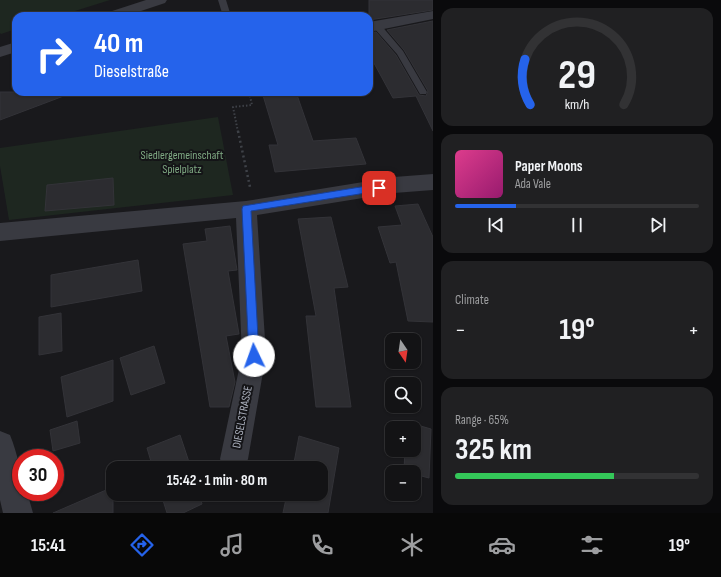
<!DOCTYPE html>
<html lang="en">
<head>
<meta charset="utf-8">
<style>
  body { margin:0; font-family:"Sofia Sans Condensed",sans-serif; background:#202022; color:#f1f3f6; height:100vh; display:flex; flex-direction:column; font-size:15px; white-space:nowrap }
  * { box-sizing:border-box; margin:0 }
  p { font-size:13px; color:#9d9ea0 }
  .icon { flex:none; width:22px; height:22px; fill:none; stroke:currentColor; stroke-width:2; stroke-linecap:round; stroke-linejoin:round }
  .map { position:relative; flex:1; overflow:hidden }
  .panel { display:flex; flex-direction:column; gap:8px; padding:8px; background:#0a0a0c; width:288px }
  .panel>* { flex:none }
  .top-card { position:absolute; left:12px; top:12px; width:361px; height:84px; border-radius:12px; box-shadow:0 1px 3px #0004,0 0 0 1px #323234; background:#2563eb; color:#fff; overflow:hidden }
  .needle { width:26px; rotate:167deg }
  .buttons { position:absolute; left:385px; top:333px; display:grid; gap:8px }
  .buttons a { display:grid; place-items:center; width:36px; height:36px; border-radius:8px; background:#131315; box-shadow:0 1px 3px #0004,0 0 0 1px #323234; font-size:20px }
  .speed { position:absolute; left:12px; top:449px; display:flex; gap:8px; font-size:20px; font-weight:700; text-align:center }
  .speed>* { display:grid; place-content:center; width:52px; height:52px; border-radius:50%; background:#131315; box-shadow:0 1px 3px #0004,0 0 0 1px #323234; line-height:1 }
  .speed .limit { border:6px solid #d22; background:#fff; color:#111 }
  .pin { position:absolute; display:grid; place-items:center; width:34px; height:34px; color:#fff; margin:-17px; border-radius:8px; box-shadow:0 2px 6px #0006 }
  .me { position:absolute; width:44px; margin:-22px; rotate:357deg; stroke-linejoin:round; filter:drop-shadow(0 0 3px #0008) }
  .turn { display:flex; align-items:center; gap:14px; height:84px; padding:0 16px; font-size:18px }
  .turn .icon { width:52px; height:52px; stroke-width:2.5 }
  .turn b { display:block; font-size:28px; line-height:34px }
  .big { font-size:30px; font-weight:700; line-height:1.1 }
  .panel .widget { flex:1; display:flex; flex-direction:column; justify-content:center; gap:6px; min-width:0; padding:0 14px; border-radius:12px; background:#202022 }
  .panel .dial { align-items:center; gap:0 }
  .dial svg { height:104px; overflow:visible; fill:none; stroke:#323234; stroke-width:7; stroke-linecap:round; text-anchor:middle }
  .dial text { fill:#f1f3f6; stroke:none }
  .song { display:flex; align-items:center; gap:12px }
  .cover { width:48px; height:48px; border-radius:6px; background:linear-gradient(135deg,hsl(330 70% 55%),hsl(320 70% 35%)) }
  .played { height:4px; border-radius:2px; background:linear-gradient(90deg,#2563eb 25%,#323234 25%) }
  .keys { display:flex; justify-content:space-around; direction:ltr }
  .heat { display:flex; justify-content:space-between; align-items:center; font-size:22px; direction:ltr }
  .charge { height:6px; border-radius:3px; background:linear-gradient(90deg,#34c759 65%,#323234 0) }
  .trip { position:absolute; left:106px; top:461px; width:222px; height:40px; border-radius:12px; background:#131315; box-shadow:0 1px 3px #0004,0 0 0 1px #323234; font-weight:700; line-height:40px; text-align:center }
  .tab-bar { display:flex; height:64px; justify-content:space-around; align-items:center; background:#080808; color:#9d9ea0 }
  .tab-bar .icon { width:28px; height:28px }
  .tab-bar .active { color:#2563eb }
  .tab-bar b { font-size:18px; color:#f1f3f6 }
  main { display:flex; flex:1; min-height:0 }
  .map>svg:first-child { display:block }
  .green { fill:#1e2720 }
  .building { fill:#2c2c30; stroke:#333338 }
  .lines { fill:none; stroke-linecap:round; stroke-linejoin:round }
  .path-far1 { stroke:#3f4248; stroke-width:2; stroke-dasharray:1.5 2; stroke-linecap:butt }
  .path { stroke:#3f4248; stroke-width:2.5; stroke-dasharray:2 3; stroke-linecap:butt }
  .service { fill:#393a41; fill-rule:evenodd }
  .minor { fill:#393a41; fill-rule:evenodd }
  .route { fill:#2563eb; stroke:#184099 }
  .labels { text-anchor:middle; stroke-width:4; stroke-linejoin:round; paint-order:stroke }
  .park-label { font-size:12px; fill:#7fa983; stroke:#141417 }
  .street-label { font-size:12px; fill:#aaafbc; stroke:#141417 }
</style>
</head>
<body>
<main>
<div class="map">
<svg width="433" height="513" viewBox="0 0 433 513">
  <rect width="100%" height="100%" fill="#19191c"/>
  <!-- green -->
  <g class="green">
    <polygon points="0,0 110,0 59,16 16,16 16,29 1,34 0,33"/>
    <polygon points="218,117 233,195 9,220 0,166 0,148"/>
  </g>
  <!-- building -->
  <g class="building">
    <polygon points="369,0 433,0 433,10 369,20"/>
    <polygon points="433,21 433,131 416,96 393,98 369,54 369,33 376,32 396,55 419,95 426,96 428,91 404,50 387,30"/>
    <polygon points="0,92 68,92 69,94 0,120"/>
    <polygon points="262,92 296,92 313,141 356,138 366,164 275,172 269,145 278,145"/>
    <polygon points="113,178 114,205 45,211 47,185"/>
    <polygon points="418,204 433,237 433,322 408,321 396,262 390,263 378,227 402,225 395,206"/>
    <polygon points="331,217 348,287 334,288 351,407 316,407 306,316 316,316 298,219"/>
    <polygon points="230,226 237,270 228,271 239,334 226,336 235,382 229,407 210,407 183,244 207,241 205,229"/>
    <polygon points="138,260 142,291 51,307 51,275"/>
    <polygon points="61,313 62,351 39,355 39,317"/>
    <polygon points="154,346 165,383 131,395 120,358"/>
    <polygon points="113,360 113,401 67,417 61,377"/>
    <polygon points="77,421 80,443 53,451 50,430"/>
    <polygon points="407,422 431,429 429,478 414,474 414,472 404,470 405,450 414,450 414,428 407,428"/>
    <polygon points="180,435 191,468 153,468 147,448"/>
    <polygon points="299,436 339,448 328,513 283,513 287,494 321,494 321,468 293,468"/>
    <polygon points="113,487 113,513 53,513"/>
    <polygon points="161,494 199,494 202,504 183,513 167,513"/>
  </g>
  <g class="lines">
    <!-- path-far1 -->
    <polyline class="path-far1" points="238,132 233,107 252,105 249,92"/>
    <!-- path -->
    <polyline class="path" points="238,131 250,187"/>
    <!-- service -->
    <g class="service">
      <polygon points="218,0 226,0 231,16 223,16"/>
      <polygon points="374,24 380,24 403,51 427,92 426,94 420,94 397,54 374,28"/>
    </g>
    <!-- minor -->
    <g class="minor">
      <polygon points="146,0 167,0 165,3 126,16 104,16 106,13"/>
      <polygon points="433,11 433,19 369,32 369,22"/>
      <polygon points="16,42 16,52 0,57 0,47"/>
      <polygon points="433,174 433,190 394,193 257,215 266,355 248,459 244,468 224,468 220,459 242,355 236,218 0,241 0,223 246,201 394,177"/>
      <path d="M0 431 10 435C18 455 21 471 21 492H27L33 513H3L0 500Z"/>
    </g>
  </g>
  <!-- route -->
  <polygon class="route" points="379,184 384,188 379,191 251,211 259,356 258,359 254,360 250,359 249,356 242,209 243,206"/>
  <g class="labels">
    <!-- park labels -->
    <g class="park-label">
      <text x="182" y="159">Siedlergemeinschaft<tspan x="182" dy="14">Spielplatz</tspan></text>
    </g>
    <!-- street labels -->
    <g class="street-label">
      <text transform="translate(242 417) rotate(-79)" y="4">DIESELSTRASSE</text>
    </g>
  </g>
</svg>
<div class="buttons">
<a><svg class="needle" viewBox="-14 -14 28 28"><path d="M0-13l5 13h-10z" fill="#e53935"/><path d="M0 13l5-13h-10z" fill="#9d9ea0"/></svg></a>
<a><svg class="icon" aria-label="search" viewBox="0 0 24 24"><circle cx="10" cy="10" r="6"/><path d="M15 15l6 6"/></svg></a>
<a>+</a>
<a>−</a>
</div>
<div class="speed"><div class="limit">30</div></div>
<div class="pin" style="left:379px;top:188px;background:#d93025"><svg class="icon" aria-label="arrive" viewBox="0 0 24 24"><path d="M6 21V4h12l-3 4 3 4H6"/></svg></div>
<svg class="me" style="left:254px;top:356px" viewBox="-20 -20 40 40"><circle r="19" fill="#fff"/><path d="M0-13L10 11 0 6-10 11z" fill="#2563eb"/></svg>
<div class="trip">15:42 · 1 min · 80 m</div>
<div class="top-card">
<div class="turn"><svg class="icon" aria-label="right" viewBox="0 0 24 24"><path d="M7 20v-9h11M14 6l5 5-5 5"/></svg><div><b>40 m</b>Dieselstraße</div></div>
</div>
</div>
<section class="panel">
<div class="widget dial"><svg viewBox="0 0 100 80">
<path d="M14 69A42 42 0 1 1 86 69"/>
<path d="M14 69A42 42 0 0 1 10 34" stroke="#2563eb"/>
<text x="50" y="56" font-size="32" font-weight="700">29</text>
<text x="50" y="72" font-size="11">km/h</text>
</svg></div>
<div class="widget">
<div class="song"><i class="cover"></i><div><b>Paper Moons</b><p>Ada Vale</p></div></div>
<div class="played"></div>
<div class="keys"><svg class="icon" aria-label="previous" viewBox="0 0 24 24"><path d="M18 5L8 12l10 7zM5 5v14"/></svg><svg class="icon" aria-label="pause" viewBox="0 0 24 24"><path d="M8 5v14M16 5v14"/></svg><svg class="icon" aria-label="next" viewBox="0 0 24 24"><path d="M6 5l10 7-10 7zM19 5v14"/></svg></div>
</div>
<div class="widget"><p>Climate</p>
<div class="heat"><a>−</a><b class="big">19°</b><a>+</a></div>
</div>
<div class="widget"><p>Range · 65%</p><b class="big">325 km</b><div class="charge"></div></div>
</section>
</main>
<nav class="tab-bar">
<b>15:41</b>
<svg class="icon active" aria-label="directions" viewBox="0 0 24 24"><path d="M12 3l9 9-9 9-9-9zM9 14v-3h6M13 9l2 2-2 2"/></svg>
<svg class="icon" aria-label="music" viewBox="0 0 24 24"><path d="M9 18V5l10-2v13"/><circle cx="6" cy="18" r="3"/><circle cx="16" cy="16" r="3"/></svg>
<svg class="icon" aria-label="phone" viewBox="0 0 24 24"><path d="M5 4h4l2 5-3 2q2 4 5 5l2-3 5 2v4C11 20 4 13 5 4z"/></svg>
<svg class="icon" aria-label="climate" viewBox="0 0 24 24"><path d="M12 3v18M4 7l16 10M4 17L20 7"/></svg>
<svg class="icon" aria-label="car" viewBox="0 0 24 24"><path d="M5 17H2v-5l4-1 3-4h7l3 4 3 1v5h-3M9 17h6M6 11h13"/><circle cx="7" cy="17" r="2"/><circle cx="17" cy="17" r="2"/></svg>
<svg class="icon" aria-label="filters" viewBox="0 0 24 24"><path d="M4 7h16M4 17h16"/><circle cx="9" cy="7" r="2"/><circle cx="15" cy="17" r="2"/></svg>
<b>19°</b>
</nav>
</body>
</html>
